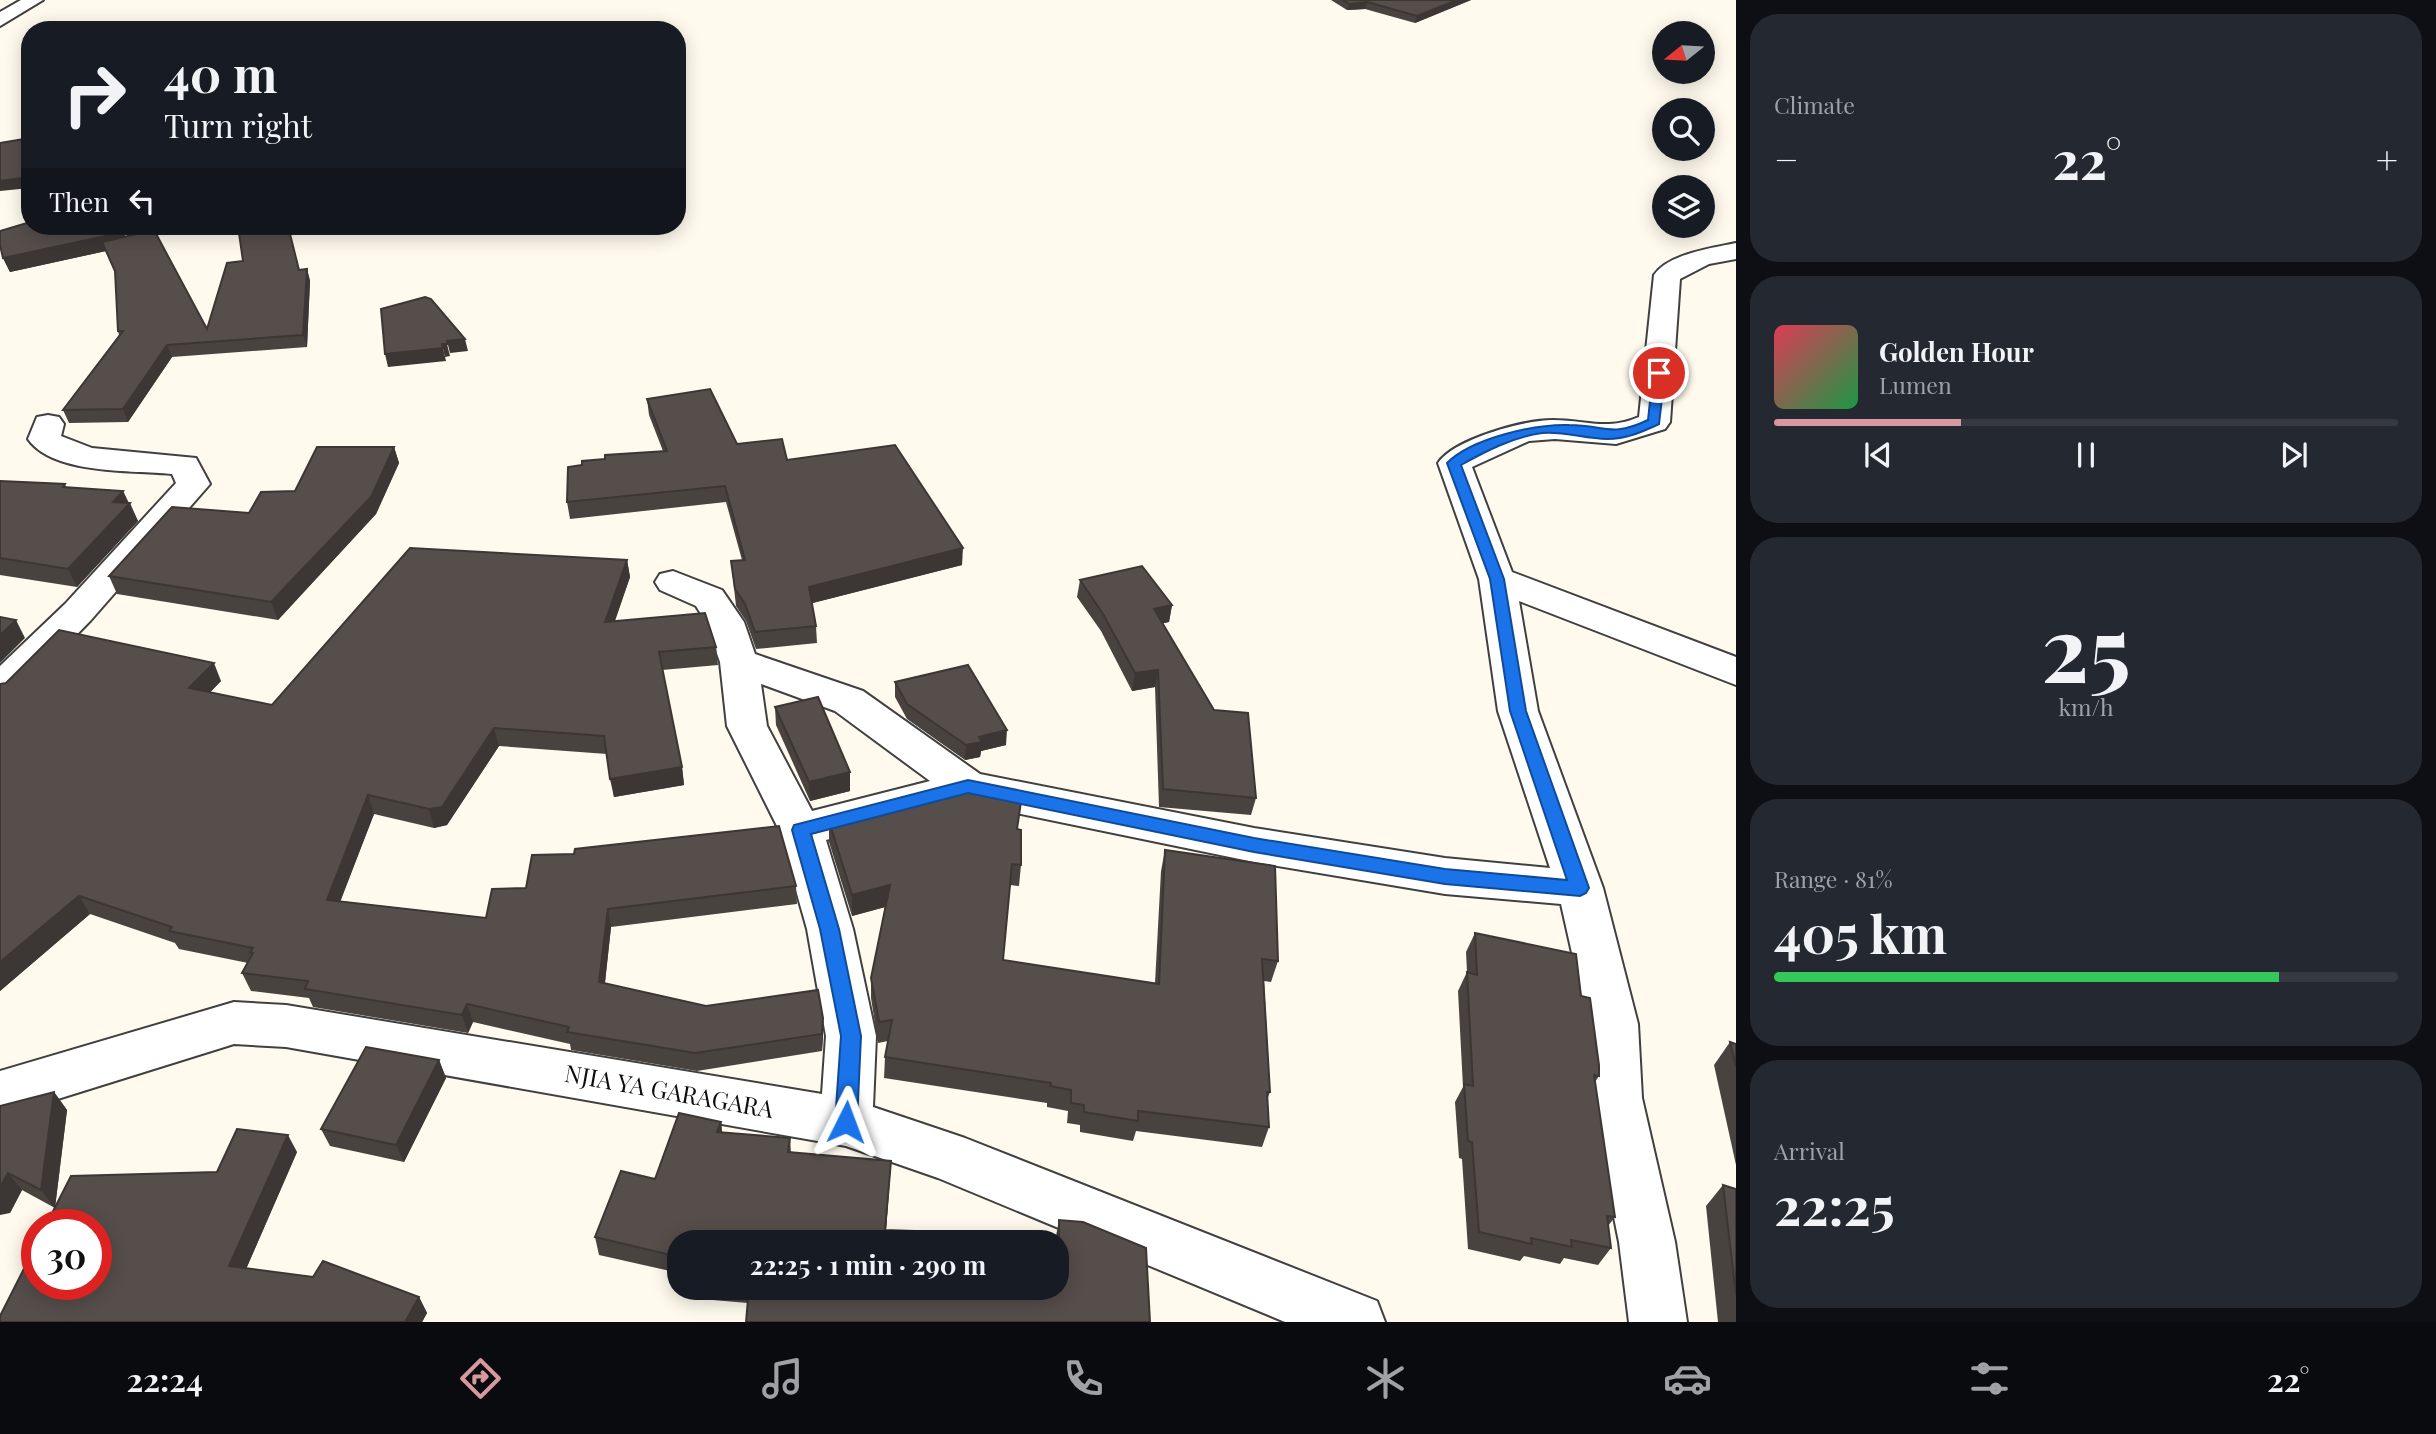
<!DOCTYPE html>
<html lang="en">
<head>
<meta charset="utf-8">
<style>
  body { margin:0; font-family:"Playfair Display",serif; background:#242831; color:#f1f3f6; height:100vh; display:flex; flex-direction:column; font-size:26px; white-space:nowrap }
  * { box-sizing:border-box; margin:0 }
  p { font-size:23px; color:#9ea1a6 }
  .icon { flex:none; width:38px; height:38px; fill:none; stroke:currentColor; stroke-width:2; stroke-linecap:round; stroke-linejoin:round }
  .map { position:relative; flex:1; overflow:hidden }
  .details { display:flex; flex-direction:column; gap:14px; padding:14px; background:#0d0f14; width:700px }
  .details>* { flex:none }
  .guide { position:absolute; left:21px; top:21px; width:665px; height:214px; border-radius:28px; box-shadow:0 4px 18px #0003; background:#171b24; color:#f1f3f6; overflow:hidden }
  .needle { width:46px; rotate:252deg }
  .tools { position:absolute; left:1652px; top:21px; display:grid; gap:14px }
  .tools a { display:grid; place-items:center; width:63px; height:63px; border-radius:50%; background:#171b24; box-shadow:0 4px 18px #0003; font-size:35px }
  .speed { position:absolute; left:21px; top:1209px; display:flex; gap:14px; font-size:35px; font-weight:700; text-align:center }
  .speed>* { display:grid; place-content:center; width:91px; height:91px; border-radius:50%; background:#171b24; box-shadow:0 4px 18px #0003; line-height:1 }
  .speed .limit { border:10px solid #d22; background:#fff; color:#111 }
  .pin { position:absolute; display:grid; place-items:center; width:60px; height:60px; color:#fff; margin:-30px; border:4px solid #fff; border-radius:50%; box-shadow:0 2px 7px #0007 }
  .me { position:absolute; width:77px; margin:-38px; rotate:3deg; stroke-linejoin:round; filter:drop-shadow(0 0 5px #0008) }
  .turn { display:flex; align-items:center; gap:24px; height:147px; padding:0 28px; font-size:32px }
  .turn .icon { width:91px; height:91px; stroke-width:2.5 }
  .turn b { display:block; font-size:49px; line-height:60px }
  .then { display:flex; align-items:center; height:66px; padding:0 28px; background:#0003; gap:14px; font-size:26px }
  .big { font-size:52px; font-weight:700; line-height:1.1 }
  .details .widget { flex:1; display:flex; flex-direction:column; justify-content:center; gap:10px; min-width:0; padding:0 24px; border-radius:28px; background:#242831 }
  .details .dial { align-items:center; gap:0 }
  .dial b { font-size:91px; line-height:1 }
  .song { display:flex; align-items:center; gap:21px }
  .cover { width:84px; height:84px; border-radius:10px; background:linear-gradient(135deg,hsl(350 70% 55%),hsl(140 70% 35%)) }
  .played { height:7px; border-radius:4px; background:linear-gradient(90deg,#d898a0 30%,#363941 30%) }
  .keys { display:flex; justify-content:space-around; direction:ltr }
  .heat { display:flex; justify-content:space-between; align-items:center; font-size:38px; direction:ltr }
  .charge { height:10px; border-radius:5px; background:linear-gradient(90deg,#34c759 81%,#363941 0) }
  .trip { position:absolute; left:667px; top:1230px; width:402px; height:70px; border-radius:28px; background:#171b24; box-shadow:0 4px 18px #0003; font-weight:700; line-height:70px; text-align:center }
  .dock { display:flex; height:112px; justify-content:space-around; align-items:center; background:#090b0e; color:#9ea1a6 }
  .dock .icon { width:49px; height:49px }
  .dock .on { color:#d898a0 }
  .dock b { font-size:32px; color:#f1f3f6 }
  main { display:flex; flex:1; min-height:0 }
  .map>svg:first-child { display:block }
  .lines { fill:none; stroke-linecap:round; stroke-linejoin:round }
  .street-casing { stroke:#404040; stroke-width:4 }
  .street { fill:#fff; fill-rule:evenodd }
  .wall { fill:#494340 }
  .shaded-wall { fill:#3c3734 }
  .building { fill:#554e4a; stroke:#3c3734; stroke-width:2 }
  .route { fill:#1a73e8; stroke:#114b97; stroke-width:2 }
  .labels { text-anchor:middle; stroke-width:7; stroke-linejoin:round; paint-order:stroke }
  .near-street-label { font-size:24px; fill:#0d0d0d; stroke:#fff }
</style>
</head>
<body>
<main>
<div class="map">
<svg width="1736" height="1322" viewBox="0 0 1736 1322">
  <rect width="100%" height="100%" fill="#fffaed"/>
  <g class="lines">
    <!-- street casing -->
    <g class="street-casing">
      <g id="street">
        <polygon points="21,0 43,0 0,26 0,12"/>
        <path d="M1736 243V259L1709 264 1680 279 1670 422 1665 429 1616 444 1555 439 1529 441 1472 467 1512 572 1736 657V685L1519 601 1538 711 1603 888 1638 1024 1642 1098 1675 1242 1687 1322H1629L1619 1242 1590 1098 1588 1024 1561 904 1445 894 1254 862 968 803 826 840 853 929 876 1036 873 1107 965 1138 1377 1301 1385 1322H1285L938 1178 846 1146 286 1047 234 1044 0 1117V1071L234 1002 286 1005 822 1094 826 1036 807 929 779 830 727 726 720 662 706 622 696 606 660 590 655 582 660 574 673 571 722 590 744 622 755 654 863 691 980 774 1254 828 1445 858 1550 868 1498 711 1479 579 1438 463C1454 439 1524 420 1553 420 1586 420 1606 431 1639 417L1654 275C1668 254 1712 248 1736 243ZM761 684 835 711 930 781 812 811 767 726Z"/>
        <path d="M48 415 59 417 64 424 61 436 92 448 196 458 210 484 91 620 14 699 0 702V666L65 604 176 483 172 474C133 470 53 475 28 439L37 417Z"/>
      </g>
    </g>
    <!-- street -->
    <use href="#street" class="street"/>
  </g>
  <!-- wall -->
  <g class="wall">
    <polygon points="1331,0 1471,0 1415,23 1365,9 1347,10"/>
    <polygon points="30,226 129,226 124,237 207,329 300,270 307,269 310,281 307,347 172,357 128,422 69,423 63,410 119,335 118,331 115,273 106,251 10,272 3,258"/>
    <polygon points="647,399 737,444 787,460 962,565 812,603 816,626 817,643 756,649 746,621 736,606 731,561 742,560 726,502 570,519 567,502 582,465 663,451 649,415"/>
    <polygon points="394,447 399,463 376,514 278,620 117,594 109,576"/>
    <polygon points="0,481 65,484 66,487 123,491 138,521 77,587 0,575"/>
    <polygon points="627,560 630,577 615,621 716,645 718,665 662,670 682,767 684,785 614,797 607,754 499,746 447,825 434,828 374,814 340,901 486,918 796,886 797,904 611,927 605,983 706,1006 818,990 823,1036 822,1051 697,1071 571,1050 570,1044 473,1022 468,1033 313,1007 309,998 251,991 242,973 248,963 179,949 175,943 90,914 0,991 0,684 221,681 210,692 272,705"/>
    <polygon points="1080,580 1172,605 1169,622 1163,623 1256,798 1251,815 1159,807 1155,687 1132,691 1101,631 1077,597"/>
    <polygon points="895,682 1006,745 981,751 980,757 965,760 907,719 895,697"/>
    <polygon points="775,707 850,772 850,791 810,801 776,725"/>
    <polygon points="829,821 1018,829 1021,865 1019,886 1010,885 1003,960 1155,983 1161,871 1165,850 1278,961 1271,982 1264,981 1270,1092 1267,1100 1269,1127 1262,1147 1136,1131 1133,1141 1080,1132 1080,1125 1067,1123 1068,1111 1047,1107 1047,1103 884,1078 885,1057 888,1041 878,1043 871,998 871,978 885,907 852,916 829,842"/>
    <polygon points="1475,933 1581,996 1599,1076 1595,1082 1615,1217 1608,1226 1611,1248 1598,1265 1564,1258 1560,1264 1524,1256 1520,1261 1468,1249 1462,1159 1459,1158 1455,1102 1463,1087 1458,991 1467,972 1466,952"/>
    <polygon points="1730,1042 1736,1044 1736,1165 1714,1065"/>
    <polygon points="439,1060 446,1078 404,1162 330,1146 321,1129"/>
    <polygon points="54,1092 67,1110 55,1207 217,1172 297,1152 246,1269 419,1297 427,1313 422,1322 0,1322 55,1208 22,1190 10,1213 0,1106"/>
    <polygon points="679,1113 721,1122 722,1133 790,1138 791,1153 891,1161 886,1230 1056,1236 1059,1220 1083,1222 1146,1248 1150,1322 746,1322 748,1303 701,1299 699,1288 1057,1288 1057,1242 679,1242 679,1273 599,1255 595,1237 621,1171 655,1179"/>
    <polygon points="1723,1185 1736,1189 1736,1322 1718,1322 1706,1206"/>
  </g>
  <!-- shaded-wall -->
  <g class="shaded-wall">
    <polygon points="1457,0 1471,0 1415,23 1417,16"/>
    <polygon points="1367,2 1365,9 1347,10 1349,4"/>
    <polygon points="30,177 30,188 0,191 0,181"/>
    <polygon points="118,226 129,226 120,248 102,242 106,251 10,272 3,258"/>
    <polygon points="307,269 310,281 307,347 303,335"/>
    <polygon points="465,339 468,351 450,353 447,341"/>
    <polygon points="442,344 447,344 450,356 445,357"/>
    <polygon points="167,345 172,357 128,422 123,409"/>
    <polygon points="443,348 446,361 388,367 385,354"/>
    <polygon points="394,447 399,463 376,514 278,620 271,602"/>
    <polygon points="123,491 129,505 130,503 138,521 77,587 68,569 113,502"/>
    <polygon points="963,548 962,565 809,604 809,587"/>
    <polygon points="627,560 630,577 608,640 605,622"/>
    <polygon points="1172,605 1169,622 1151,626 1154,609"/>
    <polygon points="16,620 25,638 0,663 0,635"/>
    <polygon points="214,663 221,681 197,706 189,688"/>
    <polygon points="1158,670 1155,687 1132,691 1135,673"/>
    <polygon points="494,728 499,746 447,825 434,828 429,809"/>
    <polygon points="1007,730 1006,745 981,751 980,757 965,760 966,745 979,737"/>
    <polygon points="682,767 684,785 614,797 610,779"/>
    <polygon points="850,772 850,791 810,801 809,782"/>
    <polygon points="368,795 374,814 334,918 327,900"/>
    <polygon points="890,885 889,906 852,916 852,895"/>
    <polygon points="79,896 90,914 0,991 0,962"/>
    <polygon points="608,909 611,927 603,1000 599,982"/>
    <polygon points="467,1004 473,1022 468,1033 462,1015"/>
    <polygon points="823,1018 823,1036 822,1051 822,1034"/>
    <polygon points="439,1060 446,1078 404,1162 396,1145"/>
    <polygon points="54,1092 67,1110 55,1208 41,1190"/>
    <polygon points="721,1122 723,1140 717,1132"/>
    <polygon points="288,1135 297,1152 240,1283 229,1266"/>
    <polygon points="891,1161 890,1179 885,1242 885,1230"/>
    <polygon points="8,1173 22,1190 10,1213 0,1215 0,1187"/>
    <polygon points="419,1297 427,1313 422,1322 405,1322"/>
  </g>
  <!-- building -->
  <g class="building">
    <polygon points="1343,0 1457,0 1417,16 1367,2 1349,4"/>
    <polygon points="30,138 30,177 0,181 0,143"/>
    <polygon points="30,222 30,226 118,226 115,234 3,258 0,245 0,231"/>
    <polygon points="238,226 288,226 299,270 307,269 303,335 167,345 123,409 63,410 123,331 118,331 115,271 102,242 154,230 207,329 227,263 243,261"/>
    <polygon points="425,297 431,299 465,339 447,341 447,344 442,344 443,348 385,354 381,309"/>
    <polygon points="710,389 737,444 782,439 787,460 895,445 963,548 809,587 816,626 755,632 745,604 735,589 731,561 745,560 725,486 567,502 568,467 582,465 582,461 605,459 605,455 667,451 647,399"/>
    <polygon points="317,447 394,447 371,497 271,602 109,576 172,507 249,513 261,492 295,491"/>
    <polygon points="0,481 65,484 63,487 123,491 113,502 130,503 68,569 0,558"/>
    <polygon points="410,548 627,560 605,622 705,613 716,647 659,652 682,767 610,779 604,736 494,728 442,807 429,809 368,795 327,900 486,918 492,889 526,888 532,855 574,854 575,849 779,826 796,886 608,909 599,982 706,1006 818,990 823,1018 822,1034 695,1053 567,1032 569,1027 467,1004 462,1015 305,989 308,981 242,973 253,953 250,953 253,948 169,931 172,927 79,896 0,962 0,684 6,683 59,630 214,663 189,688 272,705"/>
    <polygon points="1142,566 1172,605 1154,609 1214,710 1248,713 1256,798 1163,789 1158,670 1135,673 1103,614 1080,580"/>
    <polygon points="0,617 16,620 0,635"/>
    <polygon points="968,665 1007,730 979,737 982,742 966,745 907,704 895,682"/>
    <polygon points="818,697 850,772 809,782 775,707"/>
    <polygon points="943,791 1022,795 1017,829 1021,830 1021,865 1012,864 1003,960 1159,984 1165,850 1275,866 1278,961 1262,959 1270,1092 1267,1092 1269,1127 1138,1111 1138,1121 1084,1112 1084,1105 1071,1103 1071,1090 1050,1086 1051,1083 885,1057 892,1020 879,1022 871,978 890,885 852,895 829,821"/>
    <polygon points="1475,933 1576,954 1581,996 1590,998 1599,1065 1599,1076 1594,1075 1615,1217 1607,1216 1611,1248 1571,1240 1572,1247 1531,1238 1532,1244 1479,1232 1472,1142 1468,1141 1464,1084 1473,1086 1467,972 1477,975"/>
    <polygon points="1730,1042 1736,1044 1736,1067"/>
    <polygon points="366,1047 439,1060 396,1145 321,1129"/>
    <polygon points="54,1092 41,1190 8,1173 0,1187 0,1106"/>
    <polygon points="679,1113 721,1122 717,1132 790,1138 788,1152 891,1161 885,1230 1059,1236 1059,1220 1083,1222 1146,1248 1150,1322 746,1322 749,1288 1057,1288 1057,1242 679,1242 679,1257 595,1237 621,1171 655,1179"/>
    <polygon points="237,1129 288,1135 229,1266 313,1277 323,1261 419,1297 405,1322 0,1322 0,1316 37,1243 37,1284 96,1284 96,1225 46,1225 71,1176 217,1172"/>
    <polygon points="1723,1185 1736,1189 1736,1295"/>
  </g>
  <!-- route -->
  <path class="route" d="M1659 369 1665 373 1659 424C1642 432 1626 439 1607 439 1585 439 1565 431 1542 433 1513 437 1486 451 1461 465L1504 579 1526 711 1589 888 1586 893 1580 896 1445 884 1254 852 968 793 811 834 839 929 861 1036 857 1122 854 1129 846 1132 838 1129 835 1122 841 1036 820 929 792 830 794 825 968 780 1254 838 1445 869 1567 880 1510 711 1490 579 1447 463C1472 438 1535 424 1569 425 1606 425 1610 438 1648 420L1653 373Z"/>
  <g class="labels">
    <!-- near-street labels -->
    <g class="near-street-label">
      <text transform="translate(669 1092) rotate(10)" y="8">NJIA YA GARAGARA</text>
    </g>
  </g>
</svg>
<div class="tools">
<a><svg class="needle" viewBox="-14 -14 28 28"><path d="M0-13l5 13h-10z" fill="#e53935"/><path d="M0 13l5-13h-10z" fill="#9ea1a6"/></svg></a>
<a><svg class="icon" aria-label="search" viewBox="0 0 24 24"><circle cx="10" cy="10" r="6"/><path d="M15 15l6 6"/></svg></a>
<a><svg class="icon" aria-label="layers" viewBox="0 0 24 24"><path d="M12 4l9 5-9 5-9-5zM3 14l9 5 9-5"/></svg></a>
</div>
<div class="speed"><div class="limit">30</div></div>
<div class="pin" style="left:1659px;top:373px;background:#d93025"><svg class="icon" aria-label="arrive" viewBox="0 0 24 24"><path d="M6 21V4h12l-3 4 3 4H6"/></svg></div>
<svg class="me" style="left:846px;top:1122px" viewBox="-20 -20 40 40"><path d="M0-17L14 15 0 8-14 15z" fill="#1a73e8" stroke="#fff" stroke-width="4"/></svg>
<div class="trip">22:25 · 1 min · 290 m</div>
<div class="guide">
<div class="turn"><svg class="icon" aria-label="right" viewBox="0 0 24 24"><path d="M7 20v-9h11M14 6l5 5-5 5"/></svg><div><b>40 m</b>Turn right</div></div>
<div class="then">Then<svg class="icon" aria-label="left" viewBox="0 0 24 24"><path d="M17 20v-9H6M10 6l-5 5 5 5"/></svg></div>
</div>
</div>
<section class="details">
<div class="widget"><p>Climate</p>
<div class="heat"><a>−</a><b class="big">22°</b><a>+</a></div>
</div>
<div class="widget">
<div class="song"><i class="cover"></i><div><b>Golden Hour</b><p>Lumen</p></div></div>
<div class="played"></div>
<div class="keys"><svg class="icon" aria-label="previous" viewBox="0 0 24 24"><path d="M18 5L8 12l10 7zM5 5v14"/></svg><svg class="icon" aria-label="pause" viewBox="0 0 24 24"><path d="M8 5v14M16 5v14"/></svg><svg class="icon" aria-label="next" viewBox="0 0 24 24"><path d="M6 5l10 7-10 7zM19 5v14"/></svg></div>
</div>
<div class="widget dial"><b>25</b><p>km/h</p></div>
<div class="widget"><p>Range · 81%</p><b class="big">405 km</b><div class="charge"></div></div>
<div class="widget"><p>Arrival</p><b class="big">22:25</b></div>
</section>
</main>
<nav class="dock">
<b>22:24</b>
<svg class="icon on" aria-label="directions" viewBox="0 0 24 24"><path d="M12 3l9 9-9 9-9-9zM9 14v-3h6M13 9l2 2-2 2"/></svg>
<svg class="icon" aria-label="music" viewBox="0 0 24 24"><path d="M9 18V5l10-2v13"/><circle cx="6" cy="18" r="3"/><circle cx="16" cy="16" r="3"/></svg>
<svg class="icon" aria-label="phone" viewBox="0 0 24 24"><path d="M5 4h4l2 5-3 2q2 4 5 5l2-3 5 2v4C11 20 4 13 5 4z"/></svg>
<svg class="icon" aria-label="climate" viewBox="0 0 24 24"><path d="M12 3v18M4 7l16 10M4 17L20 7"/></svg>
<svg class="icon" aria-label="car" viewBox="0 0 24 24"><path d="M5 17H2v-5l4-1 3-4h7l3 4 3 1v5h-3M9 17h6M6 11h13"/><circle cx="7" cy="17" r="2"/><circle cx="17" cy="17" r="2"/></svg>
<svg class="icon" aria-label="filters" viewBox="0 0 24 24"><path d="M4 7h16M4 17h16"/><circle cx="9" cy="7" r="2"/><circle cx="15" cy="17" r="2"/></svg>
<b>22°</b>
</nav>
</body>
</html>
